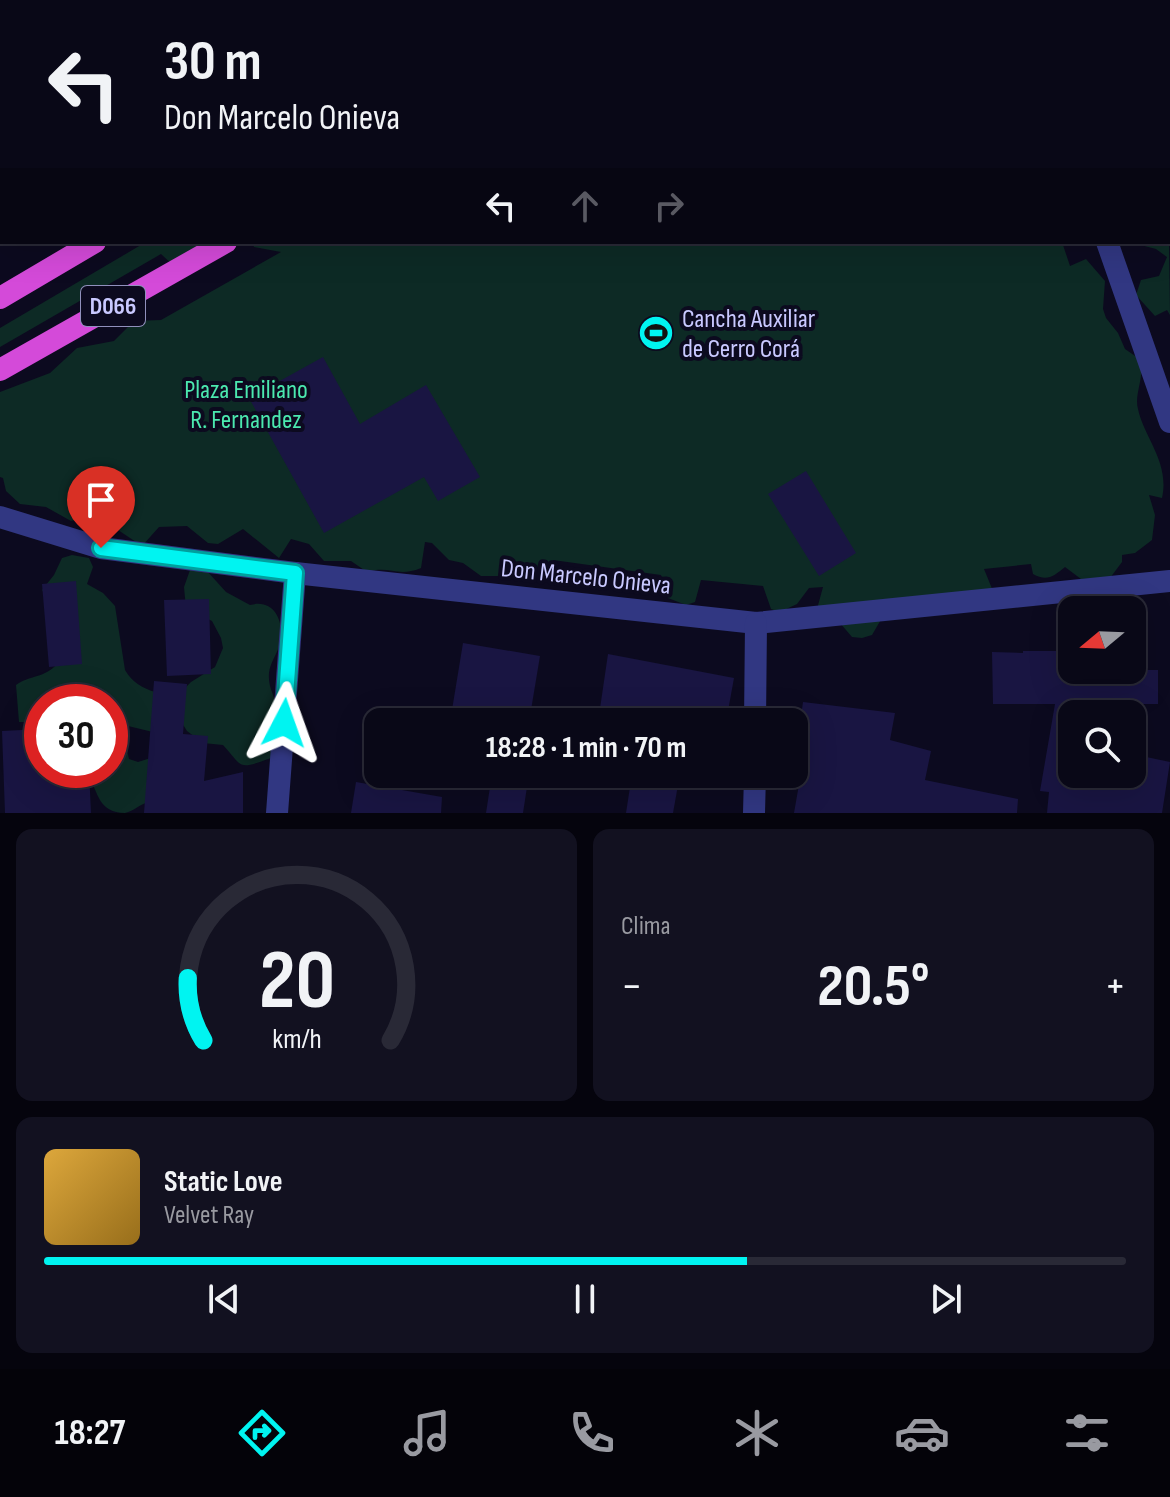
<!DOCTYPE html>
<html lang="es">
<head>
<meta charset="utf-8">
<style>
  body { margin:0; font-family:"Sofia Sans Condensed",sans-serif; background:#121120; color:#f1f3f6; height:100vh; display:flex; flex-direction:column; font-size:30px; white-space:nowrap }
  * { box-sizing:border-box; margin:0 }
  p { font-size:26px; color:#999aa1 }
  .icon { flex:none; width:44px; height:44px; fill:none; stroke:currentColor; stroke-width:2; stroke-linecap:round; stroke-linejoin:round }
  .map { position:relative; height:813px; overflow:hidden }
  .drawer { display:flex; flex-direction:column; gap:16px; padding:16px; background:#05040d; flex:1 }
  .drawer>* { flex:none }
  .top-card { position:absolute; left:0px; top:0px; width:1170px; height:244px; box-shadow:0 8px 32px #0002,0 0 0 2px #292936; background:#090817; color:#f1f3f6; overflow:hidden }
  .needle { width:52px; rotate:251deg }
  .buttons { position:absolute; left:1058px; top:596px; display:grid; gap:16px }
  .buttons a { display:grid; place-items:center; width:88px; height:88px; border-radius:16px; background:#090817; box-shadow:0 8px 32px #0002,0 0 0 2px #292936; font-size:40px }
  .speed { position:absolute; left:24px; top:684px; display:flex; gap:16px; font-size:40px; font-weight:700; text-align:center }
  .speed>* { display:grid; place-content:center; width:104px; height:104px; border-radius:50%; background:#090817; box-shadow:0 8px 32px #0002,0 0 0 2px #292936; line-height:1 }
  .speed .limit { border:12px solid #d22; background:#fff; color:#111 }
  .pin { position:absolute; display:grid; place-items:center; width:68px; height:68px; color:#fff; margin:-82px -34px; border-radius:50% 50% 50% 0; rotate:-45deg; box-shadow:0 0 8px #0007 }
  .pin .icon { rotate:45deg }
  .me { position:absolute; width:88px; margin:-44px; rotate:4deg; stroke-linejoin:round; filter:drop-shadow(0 0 6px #0008) }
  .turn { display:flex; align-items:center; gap:28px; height:168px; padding:0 32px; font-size:36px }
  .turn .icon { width:104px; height:104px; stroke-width:2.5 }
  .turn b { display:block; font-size:56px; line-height:68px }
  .lanes { display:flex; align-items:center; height:76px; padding:0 32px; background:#0003; justify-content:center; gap:40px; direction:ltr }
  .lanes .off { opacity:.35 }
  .big { font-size:60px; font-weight:700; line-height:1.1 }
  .drawer .card { flex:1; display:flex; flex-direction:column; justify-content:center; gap:12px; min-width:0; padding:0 28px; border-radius:16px; background:#121120 }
  .drawer .dial { align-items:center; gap:0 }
  .dial svg { height:208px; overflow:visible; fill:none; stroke:#292936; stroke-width:7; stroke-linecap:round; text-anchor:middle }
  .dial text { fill:#f1f3f6; stroke:none }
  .song { display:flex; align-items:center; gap:24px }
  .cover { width:96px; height:96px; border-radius:12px; background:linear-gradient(135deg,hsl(40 70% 55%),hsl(40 70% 35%)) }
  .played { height:8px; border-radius:4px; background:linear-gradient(90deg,#00f4f1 65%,#292936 65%) }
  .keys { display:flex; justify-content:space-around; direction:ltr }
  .heat { display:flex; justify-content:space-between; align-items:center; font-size:44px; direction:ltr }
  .drawer .tiles { flex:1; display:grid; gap:16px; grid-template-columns:1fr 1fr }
  .card:last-child { grid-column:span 2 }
  .trip { position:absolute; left:364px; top:708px; width:444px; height:80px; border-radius:16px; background:#090817; box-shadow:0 8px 32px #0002,0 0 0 2px #292936; font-weight:700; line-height:80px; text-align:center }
  .dock { display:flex; height:128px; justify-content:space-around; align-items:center; background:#040309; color:#999aa1 }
  .dock .icon { width:56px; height:56px }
  .dock .selected { color:#00f4f1 }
  .dock b { font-size:36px; color:#f1f3f6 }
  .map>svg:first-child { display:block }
  .green { fill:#0d2a25 }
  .building { fill:#191542 }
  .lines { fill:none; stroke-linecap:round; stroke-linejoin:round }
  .path { stroke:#23b99f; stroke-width:5; stroke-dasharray:4 6; stroke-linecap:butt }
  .service { stroke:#313782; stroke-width:18 }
  .minor { stroke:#313782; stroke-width:22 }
  .trunk { stroke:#d44ad9; stroke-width:22 }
  .route-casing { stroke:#009f9d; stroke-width:20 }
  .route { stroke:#00f4f1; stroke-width:14 }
  .labels { text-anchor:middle; stroke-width:8; stroke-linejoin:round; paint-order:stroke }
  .shield { fill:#0c0a1f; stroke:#9090bc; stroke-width:2 }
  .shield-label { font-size:24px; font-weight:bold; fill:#c9c9ff }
  .poi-label { font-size:26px; fill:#c9c9ff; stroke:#0c0a1f; text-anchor:start }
  .park-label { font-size:26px; fill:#4be8af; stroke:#0c0a1f }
  .street-label { font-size:26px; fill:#c9c9ff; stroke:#0c0a1f }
</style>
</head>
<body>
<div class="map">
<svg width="1170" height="813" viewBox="0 0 1170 813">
  <rect width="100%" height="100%" fill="#0c0a1f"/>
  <!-- green -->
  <g class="green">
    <polygon points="0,0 315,0 2,2 0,204"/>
    <polygon points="713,0 1003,0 1003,2 709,2"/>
    <polygon points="1168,155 1170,315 1167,310 1155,316 1136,295 1141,280 1159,276 1167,257 1156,249 1129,242 1168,242"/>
    <polygon points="146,242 208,242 173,265 161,254 0,347 0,328"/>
    <path d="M252 242H1062L1070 266 1086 259 1105 281 1103 309 1106 318 1118 333 1125 349 1141 360C1144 379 1134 395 1138 409 1144 438 1170 462 1162 498L1149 495 1155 515 1152 540 1135 553 1122 555V562L1110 578 1081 579 1065 567C1054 576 1047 582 1033 574L1031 564 984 569 993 591 926 609 924 617 886 611 872 635 862 638 852 637 840 623 817 609 823 587 809 588 797 604 780 612 771 609 763 586 701 580 695 602 686 605 668 598 661 575 553 560 556 569 551 576H481L463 563 449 560 432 543 425 542 421 568C397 578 390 565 367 572L351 561H324L309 544 291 539 279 558 243 529 218 544 208 543 187 526 159 527 142 546 118 530 107 515 71 521 46 507 20 504 6 491 3 478 0 477V392L50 373 77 348 114 341 134 321 161 320 281 252 254 247Z"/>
    <path d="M72 555 89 558 93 567 87 584 103 593 115 606 125 670C132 682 142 688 155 692L157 733 128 726 123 733 129 759 138 762 157 756 149 802C140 804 134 811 125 813 99 813 98 793 89 776L90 770H110V702H42V728L37 722H19L16 685C30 675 45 678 57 664L52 607 42 590 54 575 62 558Z"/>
    <path d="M190 570 207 571 226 592 250 605C275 598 285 623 280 644 277 654 270 663 269 673 267 698 287 699 263 725L272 740 271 758C237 770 244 768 223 745L203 743 187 731 182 723 184 689 191 682 215 667 223 648 221 638 212 621 186 608 184 587Z"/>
  </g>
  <!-- building -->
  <g class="building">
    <polygon points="323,357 360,424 426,385 480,477 438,501 424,477 324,533 249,398"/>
    <polygon points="806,471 856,553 819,576 768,494"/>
    <polygon points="76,581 82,664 49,667 42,584"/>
    <polygon points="209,599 211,674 167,676 164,600"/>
    <polygon points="463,643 540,656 529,722 450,722"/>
    <polygon points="1023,651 1072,651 1072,670 1158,670 1158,704 1072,704 1072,774 1132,774 1132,754 1170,762 1162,813 1047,813 1049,792 1040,791 1055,704 993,704 992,652 1023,653"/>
    <polygon points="608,654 734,678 726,722 598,722"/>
    <polygon points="154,681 187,684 183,734 208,736 204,781 243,772 243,813 144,813"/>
    <polygon points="803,702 895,713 890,740 931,751 925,780 1018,799 1017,813 794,813 807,739 798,738"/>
    <polygon points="42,729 42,770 89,770 91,813 5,813 2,731"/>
    <polygon points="492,774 529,774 523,813 486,813"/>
    <polygon points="632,774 680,774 673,813 626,813"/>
    <polygon points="356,782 442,797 441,813 351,813"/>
  </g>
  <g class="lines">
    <!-- path -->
    <g class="path">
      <polyline points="79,2 82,0"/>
      <polyline points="0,46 2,45"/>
    </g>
    <!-- service -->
    <g class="service">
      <polyline points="1115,0 1116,2"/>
      <polyline points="1168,26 1170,25"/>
    </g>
    <!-- minor -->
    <g class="minor">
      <polyline points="1023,0 1024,2"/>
      <polyline points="1168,131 1170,131"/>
      <polyline points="1107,242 1170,422"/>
      <polyline points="0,517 101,548 295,573 756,623 1170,581"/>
      <polyline points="755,722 756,623"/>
      <polyline points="277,813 295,573"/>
      <polyline points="754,813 755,774"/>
    </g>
    <!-- trunk -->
    <g class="trunk">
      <polyline points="503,2 506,0"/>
      <polyline points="634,2 637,0"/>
      <polyline points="0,298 95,242"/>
      <polyline points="0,370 226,242"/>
    </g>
  </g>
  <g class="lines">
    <!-- route casing -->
    <g class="route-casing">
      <polyline id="route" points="101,548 295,573 284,723"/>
    </g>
    <!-- route -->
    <use href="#route" class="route"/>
  </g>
  <!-- icons -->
  <defs>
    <g id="stadium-disc" transform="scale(1.8)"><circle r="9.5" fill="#00f4f1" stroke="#0c0a1f"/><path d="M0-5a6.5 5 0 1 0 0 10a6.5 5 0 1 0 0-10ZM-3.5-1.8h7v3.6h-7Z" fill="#111"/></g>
  </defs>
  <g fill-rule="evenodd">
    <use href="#stadium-disc" x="656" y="333"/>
  </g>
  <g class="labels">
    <!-- shield labels -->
    <rect class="shield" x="81" y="286" width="64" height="40" rx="6"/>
    <g class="shield-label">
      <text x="113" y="314">D066</text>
    </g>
    <!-- poi labels -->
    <g class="poi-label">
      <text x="682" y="327">Cancha Auxiliar<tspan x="682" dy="30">de Cerro Corá</tspan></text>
    </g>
    <!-- park labels -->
    <g class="park-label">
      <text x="246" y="398">Plaza Emiliano<tspan x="246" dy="30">R. Fernandez</tspan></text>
    </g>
    <!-- street labels -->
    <g class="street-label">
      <text transform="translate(586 576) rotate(6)" y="9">Don Marcelo Onieva</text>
    </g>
  </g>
</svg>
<div class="buttons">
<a><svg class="needle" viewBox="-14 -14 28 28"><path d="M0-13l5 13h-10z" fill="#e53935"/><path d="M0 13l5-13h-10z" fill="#999aa1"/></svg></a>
<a><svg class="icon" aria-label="search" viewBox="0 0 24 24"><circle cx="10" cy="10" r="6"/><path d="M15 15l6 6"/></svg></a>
</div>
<div class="speed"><div class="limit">30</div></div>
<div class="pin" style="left:101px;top:548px;background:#d93025"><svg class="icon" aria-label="arrive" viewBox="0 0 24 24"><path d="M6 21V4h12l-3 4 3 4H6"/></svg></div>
<svg class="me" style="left:284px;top:723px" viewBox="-20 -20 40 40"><path d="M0-17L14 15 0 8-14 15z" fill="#00f4f1" stroke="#fff" stroke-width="4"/></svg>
<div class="trip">18:28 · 1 min · 70 m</div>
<div class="top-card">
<div class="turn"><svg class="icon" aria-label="left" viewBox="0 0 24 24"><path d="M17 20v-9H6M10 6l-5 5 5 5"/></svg><div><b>30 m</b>Don Marcelo Onieva</div></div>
<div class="lanes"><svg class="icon" aria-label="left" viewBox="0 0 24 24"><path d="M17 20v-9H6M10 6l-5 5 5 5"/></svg><svg class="icon off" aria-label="ahead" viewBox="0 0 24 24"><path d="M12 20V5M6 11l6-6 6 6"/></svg><svg class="icon off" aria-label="right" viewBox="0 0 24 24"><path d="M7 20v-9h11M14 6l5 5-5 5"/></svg></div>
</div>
</div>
<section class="drawer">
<div class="tiles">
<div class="card dial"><svg viewBox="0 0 100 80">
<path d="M14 69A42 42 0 1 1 86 69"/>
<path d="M14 69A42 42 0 0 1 8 45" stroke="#00f4f1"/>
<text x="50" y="56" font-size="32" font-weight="700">20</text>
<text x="50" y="72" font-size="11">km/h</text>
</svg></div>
<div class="card"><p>Clima</p>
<div class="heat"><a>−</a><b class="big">20.5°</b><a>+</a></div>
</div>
<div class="card">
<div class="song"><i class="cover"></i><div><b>Static Love</b><p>Velvet Ray</p></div></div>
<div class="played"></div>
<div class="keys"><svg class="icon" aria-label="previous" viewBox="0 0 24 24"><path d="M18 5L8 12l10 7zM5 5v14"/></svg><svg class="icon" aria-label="pause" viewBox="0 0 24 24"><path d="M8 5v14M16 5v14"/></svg><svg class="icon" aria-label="next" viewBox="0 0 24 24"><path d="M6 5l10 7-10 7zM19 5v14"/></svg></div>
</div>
</div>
</section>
<nav class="dock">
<b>18:27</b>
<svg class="icon selected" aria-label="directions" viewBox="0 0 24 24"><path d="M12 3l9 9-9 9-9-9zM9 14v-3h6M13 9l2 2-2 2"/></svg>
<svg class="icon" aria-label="music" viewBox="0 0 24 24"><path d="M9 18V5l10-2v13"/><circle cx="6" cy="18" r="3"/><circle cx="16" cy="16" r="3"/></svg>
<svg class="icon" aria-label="phone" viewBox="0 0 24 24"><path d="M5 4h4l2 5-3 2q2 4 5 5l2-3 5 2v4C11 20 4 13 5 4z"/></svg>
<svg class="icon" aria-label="climate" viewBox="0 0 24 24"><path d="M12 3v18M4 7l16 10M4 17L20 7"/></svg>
<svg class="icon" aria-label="car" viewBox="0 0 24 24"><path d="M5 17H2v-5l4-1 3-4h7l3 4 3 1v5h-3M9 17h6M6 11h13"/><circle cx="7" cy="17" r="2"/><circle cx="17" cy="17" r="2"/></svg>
<svg class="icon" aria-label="filters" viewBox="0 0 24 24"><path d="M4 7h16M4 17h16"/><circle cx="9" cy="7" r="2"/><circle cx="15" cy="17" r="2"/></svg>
</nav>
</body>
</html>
